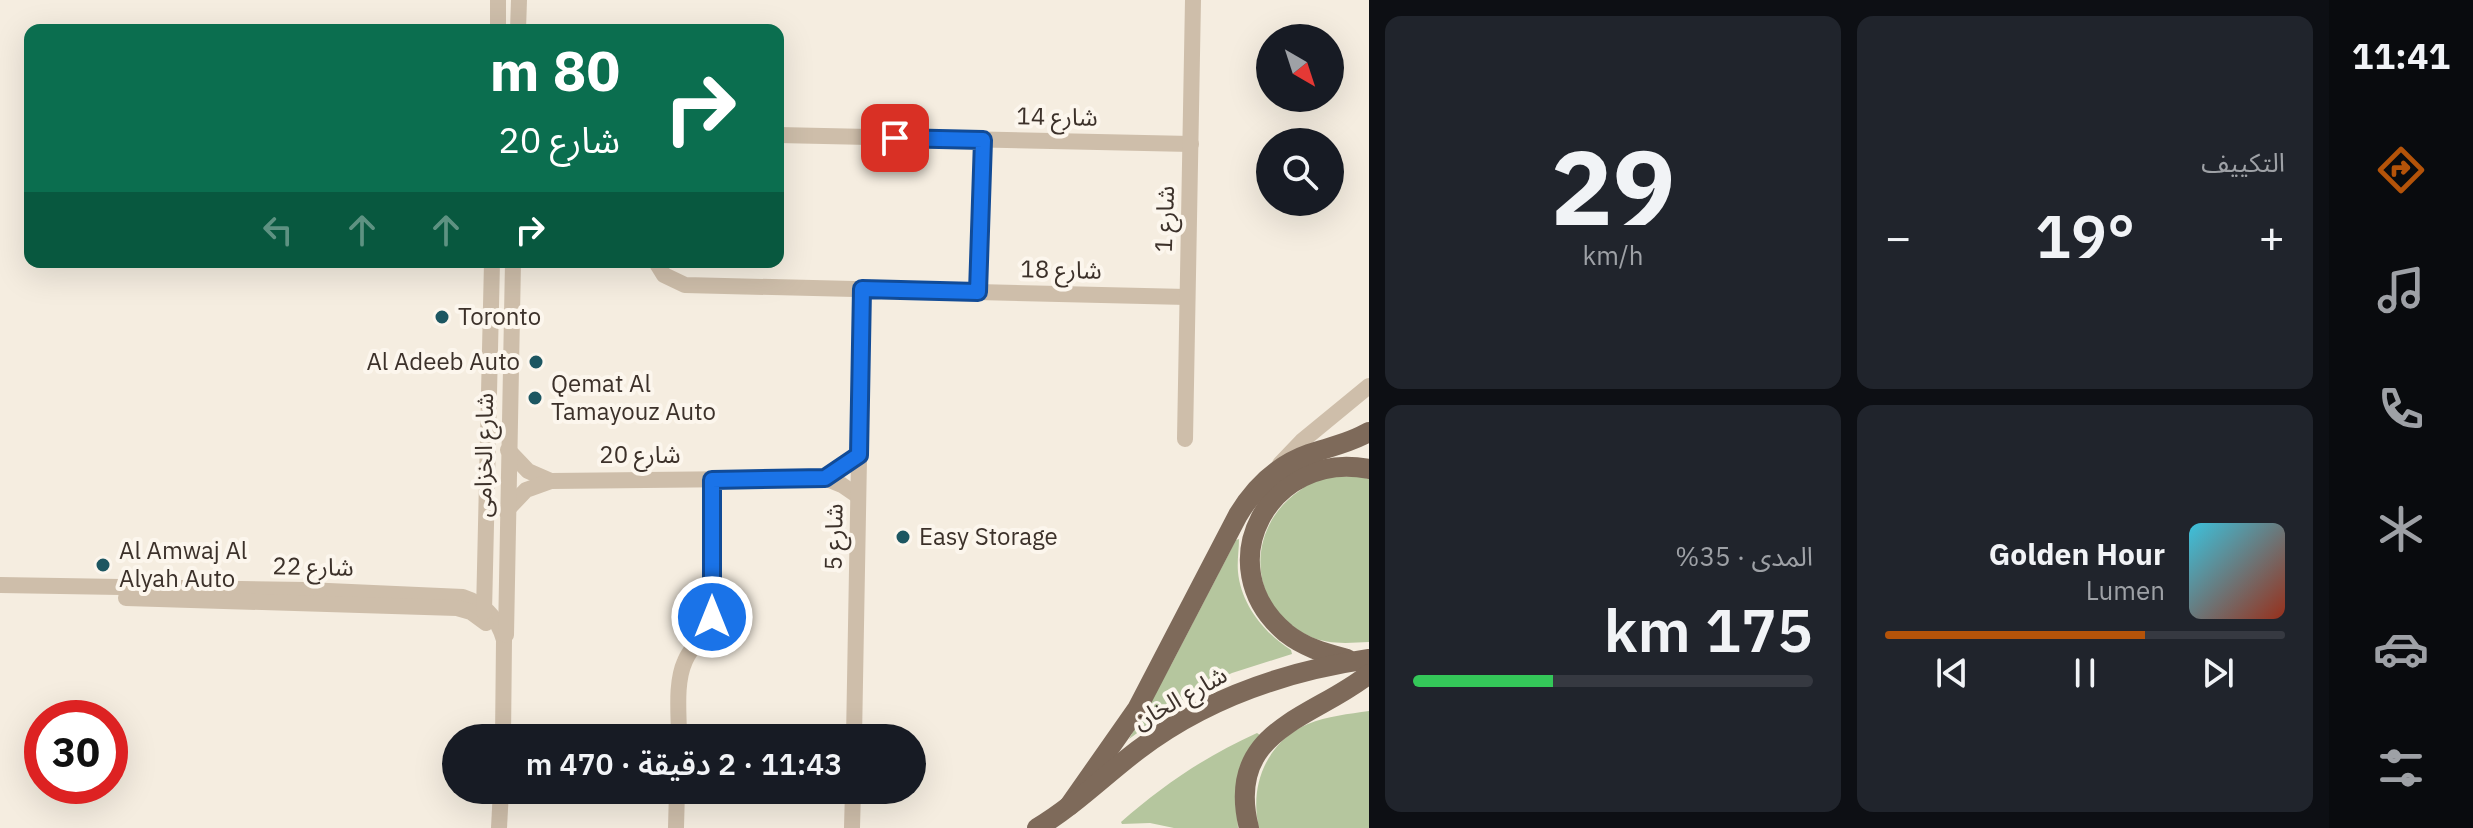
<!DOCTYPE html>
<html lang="ar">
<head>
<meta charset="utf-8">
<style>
  body { margin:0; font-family:"IBM Plex Sans","Noto Sans Arabic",sans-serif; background:#20242c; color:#f1f3f6; direction:rtl; height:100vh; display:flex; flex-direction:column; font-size:30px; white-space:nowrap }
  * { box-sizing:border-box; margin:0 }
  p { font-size:26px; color:#9ea1a6 }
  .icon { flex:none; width:44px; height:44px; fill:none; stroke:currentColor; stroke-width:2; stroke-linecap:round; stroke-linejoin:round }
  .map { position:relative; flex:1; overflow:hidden; direction:ltr }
  .sheet { display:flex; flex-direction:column; gap:16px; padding:16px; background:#0d0f14; width:960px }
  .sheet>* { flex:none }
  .hud { position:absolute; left:24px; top:24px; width:760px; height:244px; border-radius:16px; box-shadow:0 8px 32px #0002; direction:rtl; background:#0b6e4f; color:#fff; overflow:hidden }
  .needle { width:52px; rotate:141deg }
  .fabs { position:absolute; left:1256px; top:24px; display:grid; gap:16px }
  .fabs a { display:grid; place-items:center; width:88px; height:88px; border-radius:50%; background:#171b24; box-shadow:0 8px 32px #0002; font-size:40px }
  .speed { position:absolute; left:24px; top:700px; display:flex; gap:16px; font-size:40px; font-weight:700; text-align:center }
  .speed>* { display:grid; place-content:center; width:104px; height:104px; border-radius:50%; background:#171b24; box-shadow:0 8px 32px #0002; line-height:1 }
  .speed .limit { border:12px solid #d22; background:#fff; color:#111 }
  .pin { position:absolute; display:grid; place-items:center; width:68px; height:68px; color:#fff; margin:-34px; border-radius:16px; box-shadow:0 4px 12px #0006 }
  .me { position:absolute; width:88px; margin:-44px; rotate:0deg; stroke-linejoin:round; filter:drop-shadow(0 0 6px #0008) }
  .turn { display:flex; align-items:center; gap:28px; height:168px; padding:0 32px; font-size:36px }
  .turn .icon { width:104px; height:104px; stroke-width:2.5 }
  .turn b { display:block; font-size:56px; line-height:68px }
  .lanes { display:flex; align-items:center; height:76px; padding:0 32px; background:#0003; justify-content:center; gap:40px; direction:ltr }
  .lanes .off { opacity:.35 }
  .big { font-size:60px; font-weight:600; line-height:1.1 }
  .sheet .tile { flex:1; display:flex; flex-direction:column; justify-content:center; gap:12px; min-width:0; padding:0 28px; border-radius:16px; background:#20242c }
  .sheet .dial { align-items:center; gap:0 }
  .dial b { font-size:104px; line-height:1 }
  .song { display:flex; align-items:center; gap:24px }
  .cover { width:96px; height:96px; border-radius:12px; background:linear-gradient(135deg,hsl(190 70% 55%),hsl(10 70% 35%)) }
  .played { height:8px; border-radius:4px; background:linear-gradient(90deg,#b45309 65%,#363941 65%) }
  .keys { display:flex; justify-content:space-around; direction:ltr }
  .heat { display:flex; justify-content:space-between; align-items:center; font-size:44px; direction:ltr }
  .charge { height:12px; border-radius:6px; background:linear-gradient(90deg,#34c759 35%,#363941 0) }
  .sheet .tiles { flex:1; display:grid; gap:16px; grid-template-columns:repeat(2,1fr) }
  .trip { position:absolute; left:442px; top:724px; width:484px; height:80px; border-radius:40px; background:#171b24; box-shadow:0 8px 32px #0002; font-weight:600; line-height:80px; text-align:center; direction:rtl }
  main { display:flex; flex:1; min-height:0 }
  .menu { display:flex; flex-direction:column; width:144px; justify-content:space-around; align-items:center; background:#090b0e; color:#9ea1a6 }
  .menu .icon { width:56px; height:56px }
  .menu .current { color:#b45309 }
  .menu b { font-size:36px; color:#f1f3f6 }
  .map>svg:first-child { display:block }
  .green { fill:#b5c69e }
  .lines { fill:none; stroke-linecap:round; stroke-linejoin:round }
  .minor { stroke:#cebeaa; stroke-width:16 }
  .major { stroke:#7e6a5a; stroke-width:20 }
  .route-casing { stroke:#114b97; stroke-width:20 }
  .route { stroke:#1a73e8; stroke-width:14 }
  .poi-dot { fill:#1c5661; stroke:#fcf6ed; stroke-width:3 }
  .labels { text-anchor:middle; stroke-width:8; stroke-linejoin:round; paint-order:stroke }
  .street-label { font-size:24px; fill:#3c312a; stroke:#fcf6ed }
  .poi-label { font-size:24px; fill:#3c312a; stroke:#fcf6ed; text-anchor:start }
</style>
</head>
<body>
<main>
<nav class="menu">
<b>11:41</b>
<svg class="icon current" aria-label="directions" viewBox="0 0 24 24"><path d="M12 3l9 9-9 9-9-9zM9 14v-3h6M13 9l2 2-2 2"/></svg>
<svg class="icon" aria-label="music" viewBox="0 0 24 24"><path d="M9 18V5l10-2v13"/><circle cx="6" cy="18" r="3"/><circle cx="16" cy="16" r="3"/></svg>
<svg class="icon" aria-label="phone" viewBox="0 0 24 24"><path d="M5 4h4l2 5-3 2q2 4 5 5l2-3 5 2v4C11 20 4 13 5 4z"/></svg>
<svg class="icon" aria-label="climate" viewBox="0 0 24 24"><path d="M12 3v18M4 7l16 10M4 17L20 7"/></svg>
<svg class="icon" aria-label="car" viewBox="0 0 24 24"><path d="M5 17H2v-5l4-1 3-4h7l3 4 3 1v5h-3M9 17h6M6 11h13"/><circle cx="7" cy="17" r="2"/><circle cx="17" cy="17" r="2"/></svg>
<svg class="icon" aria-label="filters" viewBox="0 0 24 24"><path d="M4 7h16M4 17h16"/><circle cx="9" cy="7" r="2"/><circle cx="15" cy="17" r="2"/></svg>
</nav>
<section class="sheet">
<div class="tiles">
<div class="tile"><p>التكييف</p>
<div class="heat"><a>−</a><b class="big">19°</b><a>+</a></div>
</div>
<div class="tile dial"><b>29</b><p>km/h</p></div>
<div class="tile">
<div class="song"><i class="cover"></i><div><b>Golden Hour</b><p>Lumen</p></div></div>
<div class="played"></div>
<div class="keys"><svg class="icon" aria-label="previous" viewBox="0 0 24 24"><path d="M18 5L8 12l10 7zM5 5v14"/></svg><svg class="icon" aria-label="pause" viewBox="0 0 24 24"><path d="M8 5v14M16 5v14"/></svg><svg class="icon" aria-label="next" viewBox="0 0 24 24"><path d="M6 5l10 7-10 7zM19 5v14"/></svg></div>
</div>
<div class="tile"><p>المدى · 35%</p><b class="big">175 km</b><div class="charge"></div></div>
</div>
</section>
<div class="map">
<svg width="1369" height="828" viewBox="0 0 1369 828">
  <rect width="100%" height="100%" fill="#f5ede0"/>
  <!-- green -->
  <g class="green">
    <path d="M1357 476 1369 479V642C1348 643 1328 645 1309 636 1247 607 1245 528 1299 491 1306 486 1312 481 1320 479 1332 476 1345 477 1357 476Z"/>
    <path d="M1239 539C1239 550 1237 561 1238 572 1241 604 1264 633 1291 650L1292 654 1232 673 1196 690 1129 739 1171 665 1236 540Z"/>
    <path d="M1369 711V828H1259C1249 786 1266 742 1308 724 1327 716 1349 714 1369 711Z"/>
    <path d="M1257 733 1260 735 1236 792 1238 828H1174L1150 823 1122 824 1121 822C1163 785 1206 756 1257 733Z"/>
  </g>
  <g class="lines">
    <!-- minor -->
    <g class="minor">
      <polyline points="498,30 498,0"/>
      <polyline points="518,30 519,0"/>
      <polyline points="778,135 1191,144"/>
      <polyline points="656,262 664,275 685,285 1187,297"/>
      <polyline points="978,292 983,140"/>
      <polyline points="1185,439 1193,0"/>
      <polyline points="508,450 528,471 551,481"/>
      <polyline points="1280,464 1302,441 1369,386"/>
      <polyline points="825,478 859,455"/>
      <polyline points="506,511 526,490 551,481 825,478 842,485 858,496"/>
      <path d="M0 585 306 590 463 597C484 604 498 618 504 640L503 738"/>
      <polyline points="126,598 457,608 471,612 486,623"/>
      <polyline points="484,612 492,262"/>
      <polyline points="506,635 513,262"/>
      <path d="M679 738C679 714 675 683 685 661 692 644 707 636 712 617V480"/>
      <polyline points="854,738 862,289"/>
      <polyline points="499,828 501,790"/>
      <polyline points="676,828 677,790"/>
      <polyline points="852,828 853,790"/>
    </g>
    <!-- major -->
    <g class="major">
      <path d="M1347 659C1325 653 1305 648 1286 633 1206 566 1270 449 1369 469"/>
      <path d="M1069 806 1137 709 1238 515C1255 487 1278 465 1309 454 1330 447 1350 443 1369 432"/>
      <path d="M1037 828C1074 806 1105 775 1138 750 1205 699 1287 671 1369 659"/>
      <path d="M1249 828C1224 729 1313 719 1369 674"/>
    </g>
  </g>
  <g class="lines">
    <!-- route casing -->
    <g class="route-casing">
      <polyline id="route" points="712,617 712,480 825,478 859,455 862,289 978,292 983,140 895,138"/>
    </g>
    <!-- route -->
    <use href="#route" class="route"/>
  </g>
  <!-- markers -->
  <g class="poi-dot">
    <circle cx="442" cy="317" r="8"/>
    <circle cx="536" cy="362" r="8"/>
    <circle cx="535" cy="398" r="8"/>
    <circle cx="903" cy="537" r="8"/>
    <circle cx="103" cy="565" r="8"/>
  </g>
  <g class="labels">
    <!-- street labels -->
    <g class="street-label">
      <text transform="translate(1057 117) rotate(1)" y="8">شارع 14</text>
      <text transform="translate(1165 219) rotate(-88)" y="8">شارع 1</text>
      <text transform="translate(1061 270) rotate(1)" y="8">شارع 18</text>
      <text transform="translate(484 455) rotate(-89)" y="8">شارع الخزامى</text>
      <text x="640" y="463">شارع 20</text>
      <text transform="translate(834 537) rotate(-89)" y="8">شارع 5</text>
      <text transform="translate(313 567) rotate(1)" y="8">شارع 22</text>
      <text transform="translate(1180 698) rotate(-29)" y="8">شارع الخان</text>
    </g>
    <!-- poi labels -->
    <g class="poi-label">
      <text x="458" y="325">Toronto</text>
      <text x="520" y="370" text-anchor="end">Al Adeeb Auto</text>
      <text x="551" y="392">Qemat Al<tspan x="551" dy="28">Tamayouz Auto</tspan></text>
      <text x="919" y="545">Easy Storage</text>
      <text x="119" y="559">Al Amwaj Al<tspan x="119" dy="28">Alyah Auto</tspan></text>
    </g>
  </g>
</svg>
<div class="fabs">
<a><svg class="needle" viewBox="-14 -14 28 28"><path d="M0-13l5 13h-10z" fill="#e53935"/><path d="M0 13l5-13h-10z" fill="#9ea1a6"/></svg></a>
<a><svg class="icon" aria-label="search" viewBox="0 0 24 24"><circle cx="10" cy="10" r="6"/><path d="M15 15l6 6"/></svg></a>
</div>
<div class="speed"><div class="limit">30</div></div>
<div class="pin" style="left:895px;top:138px;background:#d93025"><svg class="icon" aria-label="arrive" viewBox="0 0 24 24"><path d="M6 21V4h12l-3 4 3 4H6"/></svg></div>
<svg class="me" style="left:712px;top:617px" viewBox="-20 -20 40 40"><circle r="17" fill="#1a73e8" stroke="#fff" stroke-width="3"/><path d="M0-11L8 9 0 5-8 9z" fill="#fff"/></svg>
<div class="trip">11:43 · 2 دقيقة · 470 m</div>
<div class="hud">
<div class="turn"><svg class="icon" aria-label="right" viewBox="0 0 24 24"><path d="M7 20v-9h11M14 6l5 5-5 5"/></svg><div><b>80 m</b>شارع 20</div></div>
<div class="lanes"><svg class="icon off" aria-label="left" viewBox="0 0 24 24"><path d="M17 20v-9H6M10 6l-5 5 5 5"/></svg><svg class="icon off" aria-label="ahead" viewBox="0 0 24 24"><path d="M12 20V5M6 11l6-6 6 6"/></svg><svg class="icon off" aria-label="ahead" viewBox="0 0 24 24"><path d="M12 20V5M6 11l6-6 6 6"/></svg><svg class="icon" aria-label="right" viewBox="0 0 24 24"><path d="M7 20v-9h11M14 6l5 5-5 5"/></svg></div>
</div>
</div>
</main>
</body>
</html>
